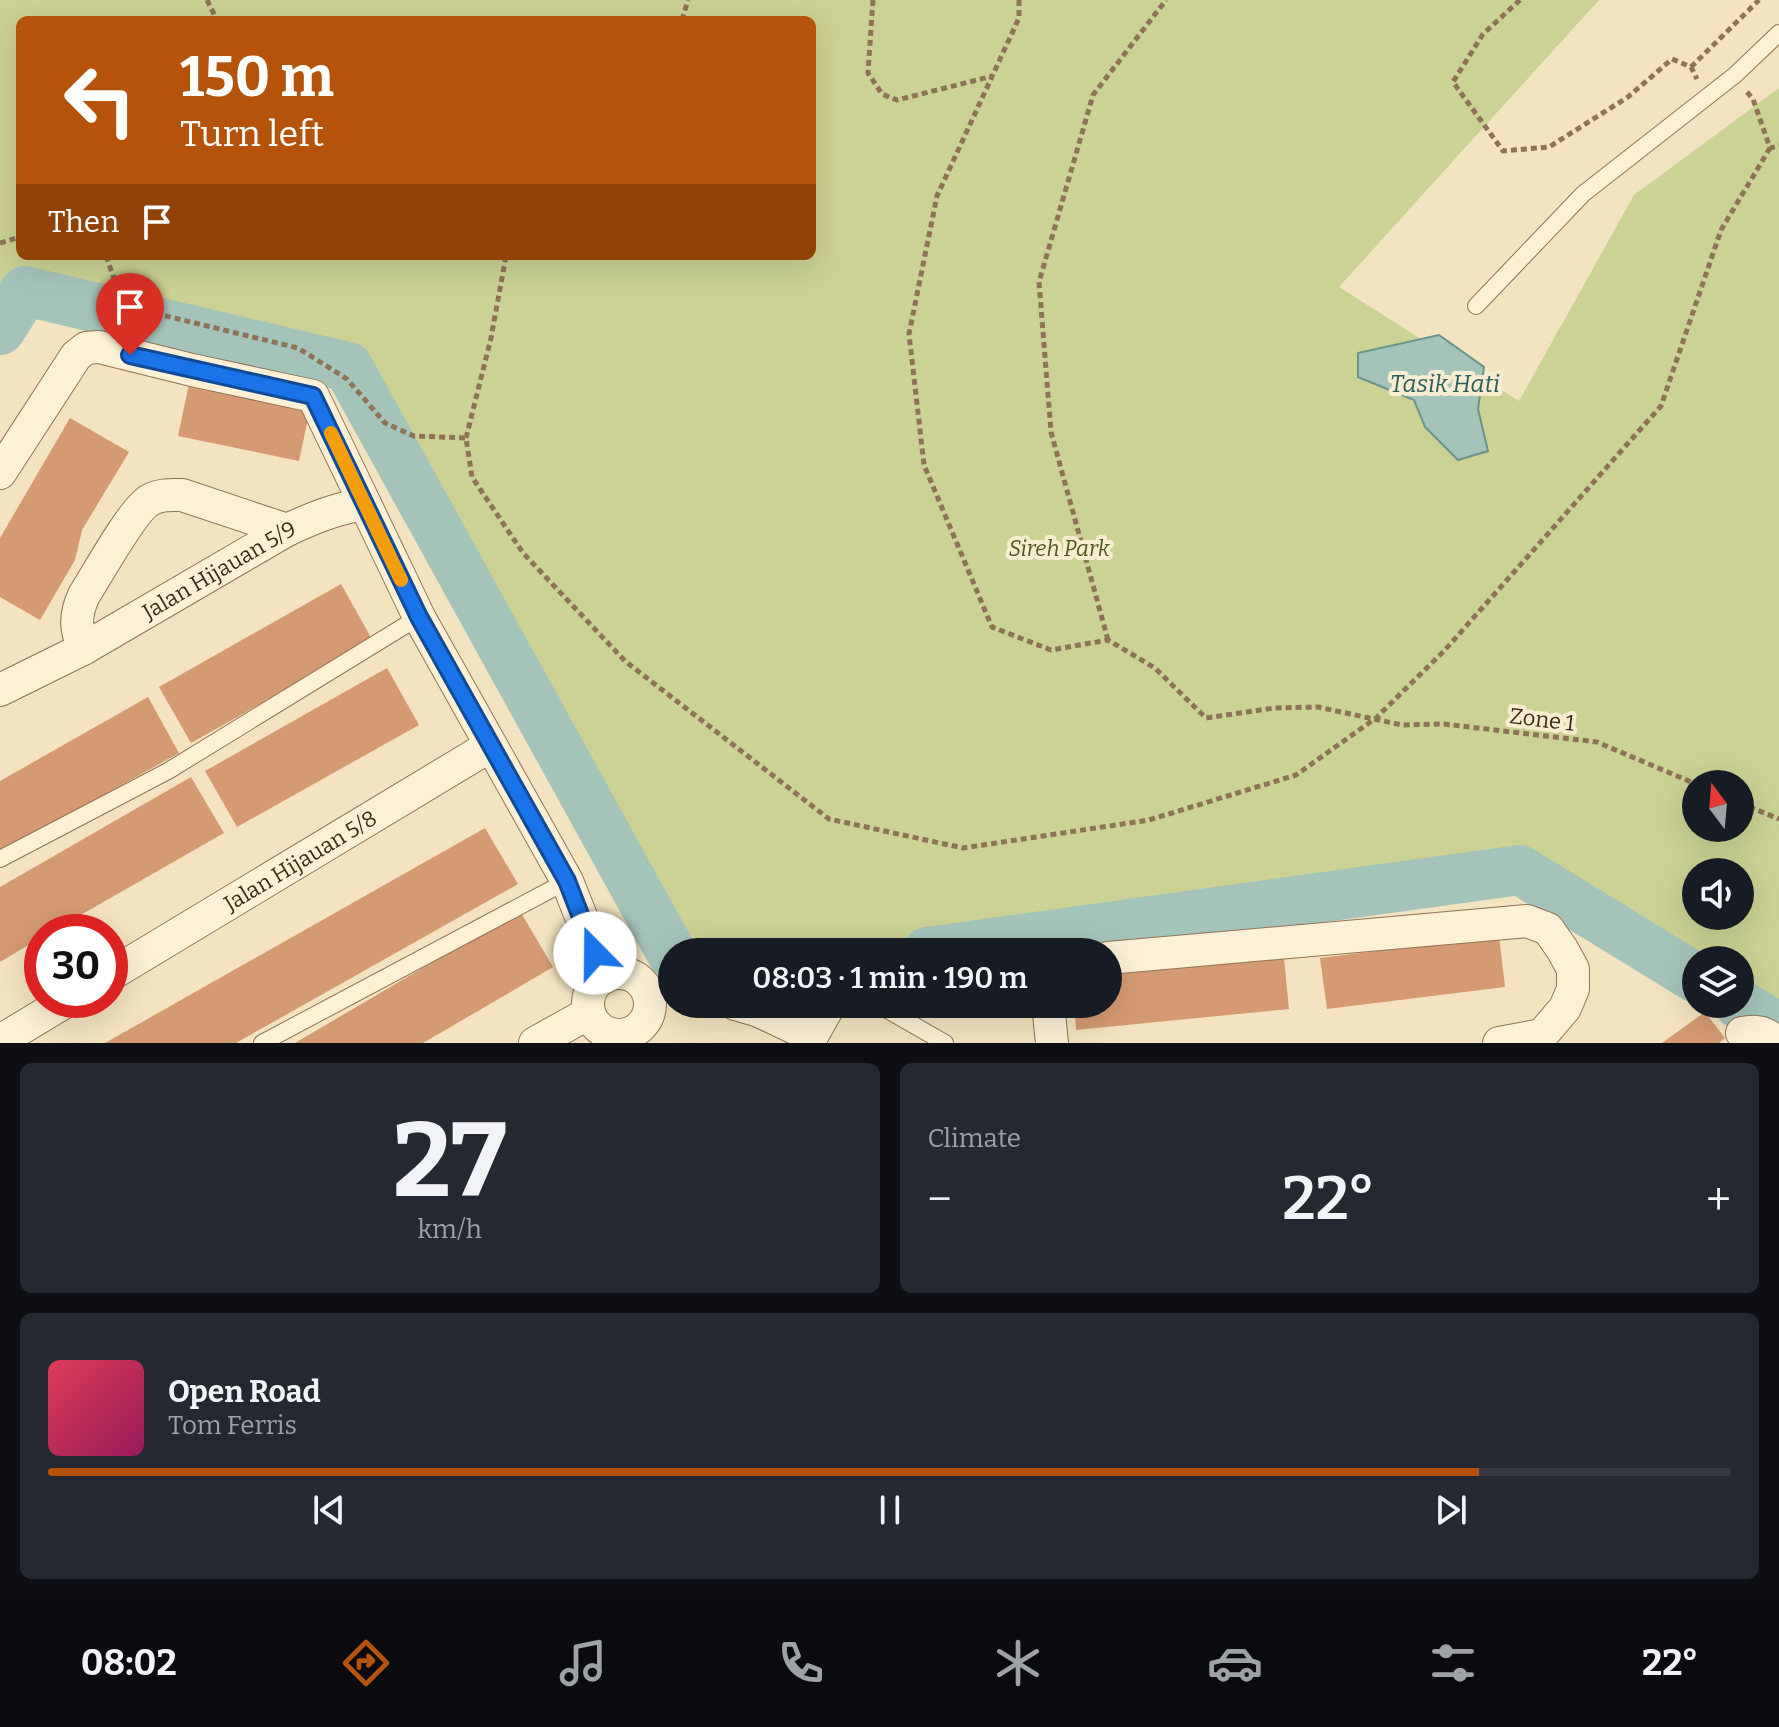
<!DOCTYPE html>
<html lang="en">
<head>
<meta charset="utf-8">
<style>
  body { margin:0; font-family:Bitter,serif; background:#242831; color:#f1f3f6; height:100vh; display:flex; flex-direction:column; font-size:30px; white-space:nowrap }
  * { box-sizing:border-box; margin:0 }
  p { font-size:26px; color:#9ea1a6 }
  .icon { flex:none; width:44px; height:44px; fill:none; stroke:currentColor; stroke-width:2; stroke-linecap:round; stroke-linejoin:round }
  .map { position:relative; height:1043px; overflow:hidden }
  .details { display:flex; flex-direction:column; gap:20px; padding:20px; background:#0d0f14; flex:1 }
  .details>* { flex:none }
  .guide { position:absolute; left:16px; top:16px; width:800px; height:244px; border-radius:12px; box-shadow:0 8px 32px #0002; background:#b45309; color:#fff; overflow:hidden }
  .needle { width:52px; rotate:344deg }
  .tools { position:absolute; left:1682px; top:770px; display:grid; gap:16px }
  .tools a { display:grid; place-items:center; width:72px; height:72px; border-radius:50%; background:#171b24; box-shadow:0 8px 32px #0002; font-size:40px }
  .speed { position:absolute; left:24px; top:914px; display:flex; gap:16px; font-size:40px; font-weight:700; text-align:center }
  .speed>* { display:grid; place-content:center; width:104px; height:104px; border-radius:50%; background:#171b24; box-shadow:0 8px 32px #0002; line-height:1 }
  .speed .limit { border:12px solid #d22; background:#fff; color:#111 }
  .pin { position:absolute; display:grid; place-items:center; width:68px; height:68px; color:#fff; margin:-82px -34px; border-radius:50% 50% 50% 0; rotate:-45deg; box-shadow:0 0 8px #0007 }
  .pin .icon { rotate:45deg }
  .me { position:absolute; width:88px; margin:-44px; rotate:338deg; stroke-linejoin:round; filter:drop-shadow(0 0 6px #0008) }
  .turn { display:flex; align-items:center; gap:28px; height:168px; padding:0 32px; font-size:36px }
  .turn .icon { width:104px; height:104px; stroke-width:2.5 }
  .turn b { display:block; font-size:56px; line-height:68px }
  .then { display:flex; align-items:center; height:76px; padding:0 32px; background:#0003; gap:16px; font-size:30px }
  .big { font-size:60px; font-weight:600; line-height:1.1 }
  .details .card { flex:1; display:flex; flex-direction:column; justify-content:center; gap:12px; min-width:0; padding:0 28px; border-radius:12px; background:#242831 }
  .details .dial { align-items:center; gap:0 }
  .dial b { font-size:104px; line-height:1 }
  .song { display:flex; align-items:center; gap:24px }
  .cover { width:96px; height:96px; border-radius:12px; background:linear-gradient(135deg,hsl(350 70% 55%),hsl(330 70% 35%)) }
  .played { height:8px; border-radius:4px; background:linear-gradient(90deg,#b45309 85%,#363941 85%) }
  .keys { display:flex; justify-content:space-around; direction:ltr }
  .heat { display:flex; justify-content:space-between; align-items:center; font-size:44px; direction:ltr }
  .details .tiles { flex:1; display:grid; gap:20px; grid-template-columns:1fr 1fr }
  .card:last-child { grid-column:span 2 }
  .trip { position:absolute; left:658px; top:938px; width:464px; height:80px; border-radius:40px; background:#171b24; box-shadow:0 8px 32px #0002; font-weight:600; line-height:80px; text-align:center }
  .tab-bar { display:flex; height:128px; justify-content:space-around; align-items:center; background:#090b0e; color:#9ea1a6 }
  .tab-bar .icon { width:56px; height:56px }
  .tab-bar .selected { color:#b45309 }
  .tab-bar b { font-size:36px; color:#f1f3f6 }
  .map>svg:first-child { display:block }
  .green { fill:#cbd293; fill-rule:evenodd }
  .water { fill:#a4c4ba; stroke:#699489; stroke-width:2 }
  .lines { fill:none; stroke-linecap:round; stroke-linejoin:round }
  .river { stroke:#a4c4ba; stroke-width:50 }
  .building { fill:#d59a72 }
  .service-casing { stroke:#8e7356; stroke-width:18 }
  .minor-casing { stroke:#8e7356; stroke-width:34 }
  .path { stroke:#8e7356; stroke-width:5; stroke-dasharray:6 4; stroke-linecap:butt }
  .service { stroke:#fcf0d5; stroke-width:16 }
  .minor { stroke:#fcf0d5; stroke-width:32 }
  .route-casing { stroke:#114b97; stroke-width:20 }
  .route { stroke:#1a73e8; stroke-width:14 }
  .slow { stroke:#f59e0b; stroke-width:14 }
  .labels { text-anchor:middle; stroke-width:8; stroke-linejoin:round; paint-order:stroke }
  .park-label { font-size:22px; font-style:italic; fill:#4d5b20; stroke:#f9edd1 }
  .street-label { font-size:22px; fill:#3c2b1c; stroke:#f9edd1 }
  .water-label { font-size:24px; font-style:italic; fill:#295e5a; stroke:#f9edd1 }
</style>
</head>
<body>
<div class="map">
<svg width="1779" height="1043" viewBox="0 0 1779 1043">
  <rect width="100%" height="100%" fill="#f3e3c0"/>
  <!-- green -->
  <path class="green" d="M0 0H1599L1339 287 1519 401 1634 195 1779 88V1028L1739 1004 1740 960H1696V978L1520 870 927 952H672V954L348 367 25 291 0 330ZM20 20H812V256H20ZM1696 784H1740V828H1696ZM1696 872H1740V916H1696Z"/>
  <!-- water -->
  <polygon class="water" points="1439,335 1484,367 1478,409 1488,451 1458,460 1425,427 1414,400 1358,377 1358,353"/>
  <g class="lines">
    <!-- river -->
    <g class="river">
      <polyline points="0,330 25,291 348,367 672,954"/>
      <polyline points="927,952 1520,870 1696,978"/>
      <polyline points="1739,1004 1779,1028"/>
    </g>
  </g>
  <!-- building -->
  <g class="building">
    <polygon points="192,370 313,396 299,461 178,436"/>
    <polygon points="70,418 129,452 82,530 75,560 40,620 0,597 0,538"/>
    <polygon points="341,584 373,641 191,743 159,687"/>
    <polygon points="387,668 419,725 237,827 205,771"/>
    <polygon points="148,697 179,753 0,853 0,781"/>
    <polygon points="191,777 224,833 51,932 42,932 42,937 0,962 0,887"/>
    <polygon points="485,828 518,884 236,1043 105,1043"/>
    <polygon points="520,911 553,967 502,997 423,1043 295,1043"/>
    <polygon points="1499,936 1505,987 1327,1009 1320,958"/>
    <polygon points="1284,958 1289,1009 1076,1030 1074,1004 1108,1004 1108,975"/>
    <polygon points="1705,1012 1725,1038 1719,1043 1662,1043"/>
  </g>
  <g class="lines">
    <!-- service casing -->
    <g class="service-casing">
      <g id="service">
        <polyline points="1476,306 1583,194 1735,75 1779,33"/>
        <polyline points="0,859 168,771 419,617"/>
        <polyline points="877,1004 945,1043"/>
        <polyline points="262,1043 567,881"/>
      </g>
    </g>
    <!-- minor casing -->
    <g class="minor-casing">
      <g id="minor">
        <polyline points="0,473 76,356 86,348 99,347 192,370 313,396 365,504"/>
        <path d="M83 649C76 628 74 617 84 595 97 575 133 509 150 500 161 494 171 495 182 495L287 530"/>
        <path id="s1" d="M0 690 83 649 287 530C313 518 337 508 365 504L419 617 567 881 605 977"/>
        <polyline points="1108,958 1527,921 1548,929 1562,949 1573,969 1573,989 1565,1008 1542,1035 1499,1043"/>
        <circle cx="619" cy="1004" r="31"/>
        <path id="s2" d="M110 975 490 746"/>
        <polyline points="735,1004 759,1011 812,1036"/>
        <polyline points="1048,1004 1052,1043"/>
        <path d="M1742 1033C1757 1030 1766 1032 1777 1043"/>
        <polyline points="0,1041 68,1000"/>
        <polyline points="535,1043 589,1013"/>
        <polyline points="808,1043 830,1004"/>
      </g>
    </g>
    <!-- path -->
    <g class="path">
      <polyline points="207,0 217,20"/>
      <polyline points="873,0 868,73 882,94 897,100 993,76"/>
      <polyline points="1019,0 1019,18 937,196 909,334 924,465 992,627 1051,650 1108,640 1155,668 1206,718 1274,708 1318,707 1402,725 1444,724 1597,742 1696,784"/>
      <polyline points="1520,0 1483,34 1453,82 1503,151 1549,147 1628,97 1672,59 1691,67 1697,79"/>
      <polyline points="682,20 688,0"/>
      <polyline points="1691,67 1759,0"/>
      <polyline points="1747,92 1753,99 1770,148 1779,146"/>
      <polyline points="0,243 20,237"/>
      <polyline points="106,256 119,292 162,315 298,348 347,379 385,423 414,436 466,438 472,477 523,553 625,661 829,819 963,848 1149,820 1296,775 1376,718 1445,650 1661,406 1721,230 1770,148"/>
      <polyline points="466,438 491,338 506,256"/>
      <polyline points="1108,640 1051,432 1039,282 1093,95 1166,0"/>
      <polyline points="1740,803 1779,819"/>
    </g>
    <!-- service -->
    <use href="#service" class="service"/>
    <!-- minor -->
    <use href="#minor" class="minor"/>
  </g>
  <g class="lines">
    <!-- route casing -->
    <g class="route-casing">
      <polyline id="route" points="130,355 313,396 419,617 567,881 595,953"/>
    </g>
    <!-- route -->
    <use href="#route" class="route"/>
    <!-- slow -->
    <polyline class="slow" points="331,433 401,580"/>
  </g>
  <g class="labels">
    <!-- park labels -->
    <g class="park-label">
      <text x="1059" y="556">Sireh Park</text>
    </g>
    <!-- street labels -->
    <g class="street-label">
      <text dy="8" stroke="none"><textPath href="#s1" startOffset="250">Jalan Hijauan 5/9</textPath></text>
      <text transform="translate(1542 719) rotate(7)" y="8">Zone 1</text>
      <text dy="8" stroke="none"><textPath href="#s2" startOffset="222">Jalan Hijauan 5/8</textPath></text>
    </g>
    <!-- water labels -->
    <g class="water-label">
      <text x="1445" y="392">Tasik Hati</text>
    </g>
  </g>
</svg>
<div class="tools">
<a><svg class="needle" viewBox="-14 -14 28 28"><path d="M0-13l5 13h-10z" fill="#e53935"/><path d="M0 13l5-13h-10z" fill="#9ea1a6"/></svg></a>
<a><svg class="icon" aria-label="sound" viewBox="0 0 24 24"><path d="M4 9h4l5-4v14l-5-4H4zM17 9q2 3 0 6"/></svg></a>
<a><svg class="icon" aria-label="layers" viewBox="0 0 24 24"><path d="M12 4l9 5-9 5-9-5zM3 14l9 5 9-5"/></svg></a>
</div>
<div class="speed"><div class="limit">30</div></div>
<div class="pin" style="left:130px;top:355px;background:#d93025"><svg class="icon" aria-label="arrive" viewBox="0 0 24 24"><path d="M6 21V4h12l-3 4 3 4H6"/></svg></div>
<svg class="me" style="left:595px;top:953px" viewBox="-20 -20 40 40"><circle r="19" fill="#fff"/><path d="M0-13L10 11 0 6-10 11z" fill="#1a73e8"/></svg>
<div class="trip">08:03 · 1 min · 190 m</div>
<div class="guide">
<div class="turn"><svg class="icon" aria-label="left" viewBox="0 0 24 24"><path d="M17 20v-9H6M10 6l-5 5 5 5"/></svg><div><b>150 m</b>Turn left</div></div>
<div class="then">Then<svg class="icon" aria-label="arrive" viewBox="0 0 24 24"><path d="M6 21V4h12l-3 4 3 4H6"/></svg></div>
</div>
</div>
<section class="details">
<div class="tiles">
<div class="card dial"><b>27</b><p>km/h</p></div>
<div class="card"><p>Climate</p>
<div class="heat"><a>−</a><b class="big">22°</b><a>+</a></div>
</div>
<div class="card">
<div class="song"><i class="cover"></i><div><b>Open Road</b><p>Tom Ferris</p></div></div>
<div class="played"></div>
<div class="keys"><svg class="icon" aria-label="previous" viewBox="0 0 24 24"><path d="M18 5L8 12l10 7zM5 5v14"/></svg><svg class="icon" aria-label="pause" viewBox="0 0 24 24"><path d="M8 5v14M16 5v14"/></svg><svg class="icon" aria-label="next" viewBox="0 0 24 24"><path d="M6 5l10 7-10 7zM19 5v14"/></svg></div>
</div>
</div>
</section>
<nav class="tab-bar">
<b>08:02</b>
<svg class="icon selected" aria-label="directions" viewBox="0 0 24 24"><path d="M12 3l9 9-9 9-9-9zM9 14v-3h6M13 9l2 2-2 2"/></svg>
<svg class="icon" aria-label="music" viewBox="0 0 24 24"><path d="M9 18V5l10-2v13"/><circle cx="6" cy="18" r="3"/><circle cx="16" cy="16" r="3"/></svg>
<svg class="icon" aria-label="phone" viewBox="0 0 24 24"><path d="M5 4h4l2 5-3 2q2 4 5 5l2-3 5 2v4C11 20 4 13 5 4z"/></svg>
<svg class="icon" aria-label="climate" viewBox="0 0 24 24"><path d="M12 3v18M4 7l16 10M4 17L20 7"/></svg>
<svg class="icon" aria-label="car" viewBox="0 0 24 24"><path d="M5 17H2v-5l4-1 3-4h7l3 4 3 1v5h-3M9 17h6M6 11h13"/><circle cx="7" cy="17" r="2"/><circle cx="17" cy="17" r="2"/></svg>
<svg class="icon" aria-label="filters" viewBox="0 0 24 24"><path d="M4 7h16M4 17h16"/><circle cx="9" cy="7" r="2"/><circle cx="15" cy="17" r="2"/></svg>
<b>22°</b>
</nav>
</body>
</html>
